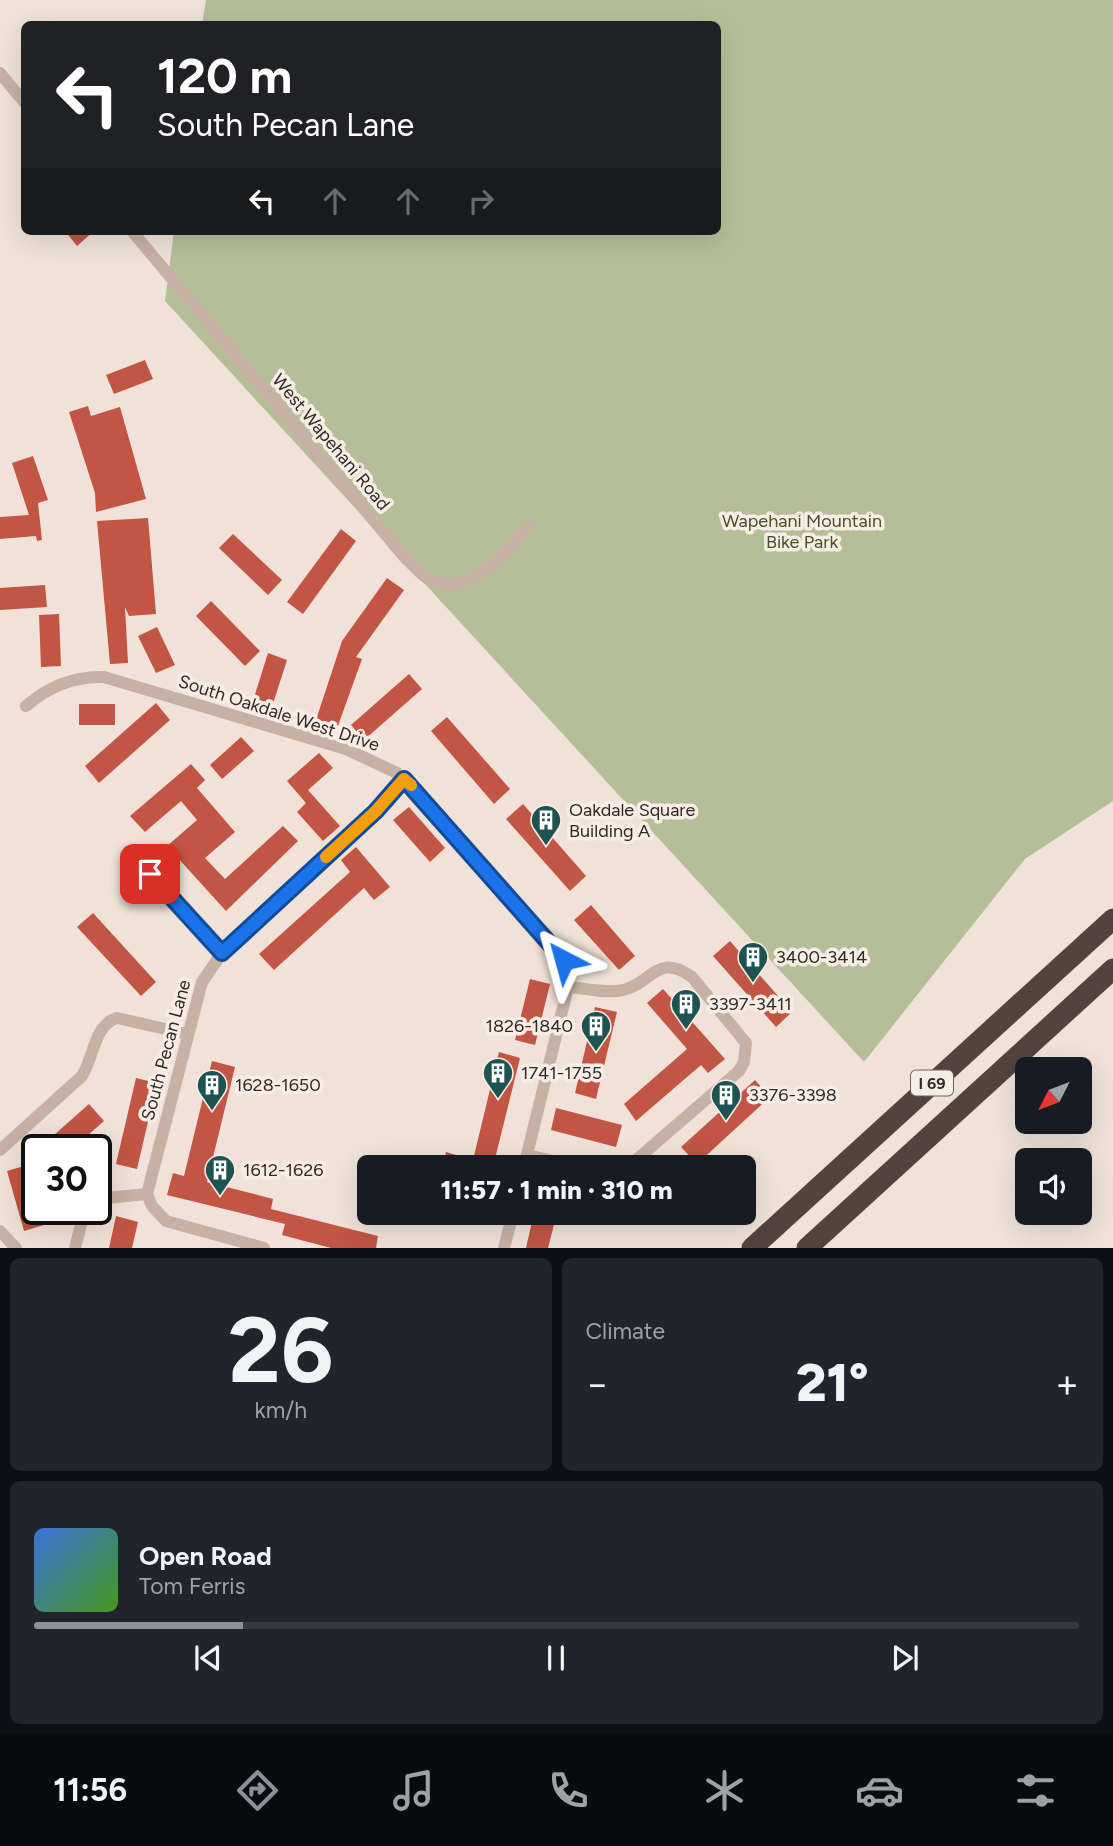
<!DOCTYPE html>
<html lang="en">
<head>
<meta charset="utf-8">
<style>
  body { margin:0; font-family:Figtree,sans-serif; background:#20242c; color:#f1f3f6; height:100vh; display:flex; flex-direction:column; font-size:26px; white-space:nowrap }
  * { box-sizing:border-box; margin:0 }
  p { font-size:23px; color:#9ea1a6 }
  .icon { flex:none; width:38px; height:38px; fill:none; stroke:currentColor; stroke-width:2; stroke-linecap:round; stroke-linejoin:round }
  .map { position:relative; height:1248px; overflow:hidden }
  .panel { display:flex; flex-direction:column; gap:10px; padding:10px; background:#0d0f14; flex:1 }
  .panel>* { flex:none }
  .top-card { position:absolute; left:21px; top:21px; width:700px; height:214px; border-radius:10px; box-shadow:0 7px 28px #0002; background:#202124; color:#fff; overflow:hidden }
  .needle { width:46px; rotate:228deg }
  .fabs { position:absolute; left:1015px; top:1057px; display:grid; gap:14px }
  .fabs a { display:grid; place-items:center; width:77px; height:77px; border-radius:10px; background:#171b24; box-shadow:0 7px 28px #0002; font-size:35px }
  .speed { position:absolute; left:21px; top:1134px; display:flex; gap:14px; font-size:35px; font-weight:700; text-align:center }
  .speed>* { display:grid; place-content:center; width:91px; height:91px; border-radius:50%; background:#171b24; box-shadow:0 7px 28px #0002; line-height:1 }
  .speed .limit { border:4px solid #111; border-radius:10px; background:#fff; color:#111 }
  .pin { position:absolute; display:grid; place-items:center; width:60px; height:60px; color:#fff; margin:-30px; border-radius:14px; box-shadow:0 4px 10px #0006 }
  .me { position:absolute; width:77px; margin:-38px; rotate:321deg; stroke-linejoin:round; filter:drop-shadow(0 0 5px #0008) }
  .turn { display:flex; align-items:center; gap:24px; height:147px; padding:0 21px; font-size:32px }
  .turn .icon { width:91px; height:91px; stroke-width:2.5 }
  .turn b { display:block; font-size:49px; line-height:60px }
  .lanes { display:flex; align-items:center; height:66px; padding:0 21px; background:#0003; justify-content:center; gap:35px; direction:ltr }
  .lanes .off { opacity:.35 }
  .big { font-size:52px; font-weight:800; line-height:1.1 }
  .panel .tile { flex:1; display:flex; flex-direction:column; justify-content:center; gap:10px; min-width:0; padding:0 24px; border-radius:10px; background:#20242c }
  .panel .dial { align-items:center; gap:0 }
  .dial b { font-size:91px; line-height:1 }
  .song { display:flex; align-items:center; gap:21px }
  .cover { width:84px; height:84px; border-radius:10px; background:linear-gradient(135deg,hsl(220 70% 55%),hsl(100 70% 35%)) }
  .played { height:7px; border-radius:4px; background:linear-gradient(90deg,#8c9099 20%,#363941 20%) }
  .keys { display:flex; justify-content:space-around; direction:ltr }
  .heat { display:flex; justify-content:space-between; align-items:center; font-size:38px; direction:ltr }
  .panel .tiles { flex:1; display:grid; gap:10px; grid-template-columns:1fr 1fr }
  .tile:last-child { grid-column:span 2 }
  .trip { position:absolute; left:357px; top:1155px; width:399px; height:70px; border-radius:10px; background:#171b24; box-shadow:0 7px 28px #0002; font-weight:800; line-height:70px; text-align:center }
  .dock { display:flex; height:112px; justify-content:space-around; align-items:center; background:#090b0e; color:#9ea1a6 }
  .dock .icon { width:49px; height:49px }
  .dock .selected { color:#8c9099 }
  .dock b { font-size:32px; color:#f1f3f6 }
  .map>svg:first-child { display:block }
  .green { fill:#b6be99 }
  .building { fill:#c25544 }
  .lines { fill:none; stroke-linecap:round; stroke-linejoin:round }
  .minor { stroke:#c7b1a4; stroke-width:12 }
  .motorway { stroke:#54423d; stroke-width:21 }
  .route-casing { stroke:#114b97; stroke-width:18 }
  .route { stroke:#1a73e8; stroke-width:12 }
  .slow { stroke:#f59e0b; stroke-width:12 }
  .labels { text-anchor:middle; stroke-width:7; stroke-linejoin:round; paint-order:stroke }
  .shield { fill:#f8ede4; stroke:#6e635f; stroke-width:2 }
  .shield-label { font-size:16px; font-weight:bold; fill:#332826 }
  .street-label { font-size:18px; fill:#332826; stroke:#f8ede4 }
  .park-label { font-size:18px; fill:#47502a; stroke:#f8ede4 }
  .poi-label { font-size:18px; fill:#332826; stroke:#f8ede4; text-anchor:start }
</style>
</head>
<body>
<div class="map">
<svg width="1113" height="1248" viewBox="0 0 1113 1248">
  <rect width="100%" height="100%" fill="#f0e2d8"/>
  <!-- green -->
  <polygon class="green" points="206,0 1113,0 1113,801 1025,859 864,1062 165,301 174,231 718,231 718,24 202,24"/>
  <!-- building -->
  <g class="building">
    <polygon points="65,231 94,231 77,246"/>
    <polygon points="145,360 153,379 114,394 106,375"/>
    <polygon points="88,406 91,416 120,407 146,499 96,512 95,493 69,412"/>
    <polygon points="33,456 48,500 38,503 42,540 37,541 36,536 0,539 0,517 29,515 12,463"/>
    <polygon points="148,518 156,614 129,616 125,607 128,663 110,664 97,521"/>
    <polygon points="341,529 356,541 303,614 287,602"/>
    <polygon points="233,534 282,580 268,595 219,548"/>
    <polygon points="387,578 404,590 356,657 362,659 335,734 314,726 342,641"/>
    <polygon points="45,585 47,607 0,610 0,588"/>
    <polygon points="211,601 260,651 245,666 196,616"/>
    <polygon points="59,614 61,666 41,667 39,615"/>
    <polygon points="157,627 175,665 156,673 138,636"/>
    <polygon points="268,653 287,660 270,713 251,707"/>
    <polygon points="409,674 422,689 364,740 351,725"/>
    <polygon points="156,703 170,720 99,783 85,766"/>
    <rect x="79" y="704" width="36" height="21"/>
    <polygon points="447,717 510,789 494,804 431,731"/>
    <polygon points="241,737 254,751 222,779 210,765"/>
    <polygon points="319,753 333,768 308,790 340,826 323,841 297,812 306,803 287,781"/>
    <polygon points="191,764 205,780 197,788 235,832 205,858 225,879 283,826 298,841 226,911 167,846 197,820 181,801 145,832 130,816"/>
    <polygon points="523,804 586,876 570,891 506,819"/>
    <polygon points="409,807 445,848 430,862 393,820"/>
    <polygon points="356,847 390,887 374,900 364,888 274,970 259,954 350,872 341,860"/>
    <polygon points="591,905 635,956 619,970 574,920"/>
    <polygon points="93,913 156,982 141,996 77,927"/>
    <polygon points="730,941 792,1012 776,1027 713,956"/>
    <polygon points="530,979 550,984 535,1045 515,1040"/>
    <polygon points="663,989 725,1059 708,1073 701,1065 636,1121 624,1104 687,1049 647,1003"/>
    <polygon points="595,1007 617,1012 596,1099 575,1093"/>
    <polygon points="499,1052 520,1058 493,1167 442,1167 446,1152 473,1160"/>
    <polygon points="212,1061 235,1067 207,1182 273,1199 271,1209 378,1236 376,1248 331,1248 282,1235 285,1224 167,1195 173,1173 184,1176"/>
    <polygon points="136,1078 157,1083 137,1169 116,1164"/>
    <polygon points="755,1080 770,1097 697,1164 681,1147"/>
    <polygon points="89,1104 104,1121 71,1150 37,1150"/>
    <polygon points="556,1108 622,1125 616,1147 551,1130"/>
    <polygon points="27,1165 37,1209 40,1209 44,1225 24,1231 7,1171"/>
    <polygon points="534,1213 557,1213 548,1248 526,1248"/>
    <polygon points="116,1216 138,1222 132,1248 109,1248"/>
  </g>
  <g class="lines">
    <!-- minor -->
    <g class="minor">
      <polyline points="0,73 24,102"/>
      <path d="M132 231 406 559C413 565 420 574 427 578 469 600 506 554 528 526"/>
      <path d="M26 706C49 686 74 676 104 677L346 749 397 773 564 959 568 987 524 1167"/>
      <polyline points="150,874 222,953"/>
      <path d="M568 987C585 988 606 994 623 990 653 983 657 952 692 977L746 1043 744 1062 739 1071 628 1167"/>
      <path d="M0 1150 82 1076C94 1057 94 1025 117 1018L187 1034"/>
      <polyline points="527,1155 579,1167"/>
      <polyline points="96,1199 147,1194"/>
      <polyline points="0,1231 16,1248"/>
      <polyline points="75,1248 85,1209"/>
      <polyline points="264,1248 166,1221 152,1206 147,1194 202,982 222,953 376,811 404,779"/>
      <polyline points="504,1248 513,1213"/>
    </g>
    <!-- motorway -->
    <g class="motorway">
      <polyline points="752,1248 1113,919"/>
      <polyline points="807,1248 1113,969"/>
    </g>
  </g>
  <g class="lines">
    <!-- route casing -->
    <g class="route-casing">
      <polyline id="route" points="150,874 222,953 376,811 404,779 564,960"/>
    </g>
    <!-- route -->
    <use href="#route" class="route"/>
    <!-- slow -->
    <polyline class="slow" points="326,857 376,811 404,779 411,785"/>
  </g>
  <!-- icons -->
  <defs>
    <g id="building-pin" transform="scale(1.575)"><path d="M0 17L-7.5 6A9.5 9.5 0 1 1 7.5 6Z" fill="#1d5351" stroke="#f8ede4"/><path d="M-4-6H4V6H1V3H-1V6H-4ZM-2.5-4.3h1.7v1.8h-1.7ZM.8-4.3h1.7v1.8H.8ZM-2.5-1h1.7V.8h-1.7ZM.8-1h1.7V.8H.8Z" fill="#fff"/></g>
  </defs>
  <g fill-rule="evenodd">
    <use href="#building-pin" x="546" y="820"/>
    <use href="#building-pin" x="753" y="957"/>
    <use href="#building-pin" x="686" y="1004"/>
    <use href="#building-pin" x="596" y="1026"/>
    <use href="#building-pin" x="498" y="1073"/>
    <use href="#building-pin" x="212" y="1085"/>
    <use href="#building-pin" x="726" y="1095"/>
    <use href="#building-pin" x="220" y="1170"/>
  </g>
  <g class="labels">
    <!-- shield labels -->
    <rect class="shield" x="911" y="1070.5" width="42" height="25" rx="5"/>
    <g class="shield-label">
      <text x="932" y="1089">I 69</text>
    </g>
    <!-- street labels -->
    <g class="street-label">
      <text transform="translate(331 442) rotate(50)" y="6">West Wapehani Road</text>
      <text transform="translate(279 713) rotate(18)" y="6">South Oakdale West Drive</text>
      <text transform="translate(166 1050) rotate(-75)" y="6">South Pecan Lane</text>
    </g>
    <!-- park labels -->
    <g class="park-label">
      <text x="802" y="527">Wapehani Mountain<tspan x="802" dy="21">Bike Park</tspan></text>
    </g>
    <!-- poi labels -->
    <g class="poi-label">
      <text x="569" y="816">Oakdale Square<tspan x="569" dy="21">Building A</tspan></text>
      <text x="776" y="963">3400-3414</text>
      <text x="709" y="1010">3397-3411</text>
      <text x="573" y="1032" text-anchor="end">1826-1840</text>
      <text x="521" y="1079">1741-1755</text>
      <text x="235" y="1091">1628-1650</text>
      <text x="749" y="1101">3376-3398</text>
      <text x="243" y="1176">1612-1626</text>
    </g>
  </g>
</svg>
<div class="fabs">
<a><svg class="needle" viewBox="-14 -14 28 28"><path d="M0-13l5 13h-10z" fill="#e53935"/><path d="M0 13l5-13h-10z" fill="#9ea1a6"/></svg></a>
<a><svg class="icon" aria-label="sound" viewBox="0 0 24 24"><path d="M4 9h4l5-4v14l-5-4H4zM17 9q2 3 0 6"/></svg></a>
</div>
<div class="speed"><div class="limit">30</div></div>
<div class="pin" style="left:150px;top:874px;background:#d93025"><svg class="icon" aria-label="arrive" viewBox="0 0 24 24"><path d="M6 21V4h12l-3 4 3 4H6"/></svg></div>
<svg class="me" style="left:564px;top:960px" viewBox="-20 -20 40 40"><path d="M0-17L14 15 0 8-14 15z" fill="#1a73e8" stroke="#fff" stroke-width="4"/></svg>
<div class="trip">11:57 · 1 min · 310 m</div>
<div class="top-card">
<div class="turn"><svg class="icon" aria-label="left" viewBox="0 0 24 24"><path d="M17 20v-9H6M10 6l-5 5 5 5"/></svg><div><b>120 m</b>South Pecan Lane</div></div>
<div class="lanes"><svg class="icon" aria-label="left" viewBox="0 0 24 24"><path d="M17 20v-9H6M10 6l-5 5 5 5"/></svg><svg class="icon off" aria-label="ahead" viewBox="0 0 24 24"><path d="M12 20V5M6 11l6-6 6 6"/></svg><svg class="icon off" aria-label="ahead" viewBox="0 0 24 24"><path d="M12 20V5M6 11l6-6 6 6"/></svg><svg class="icon off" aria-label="right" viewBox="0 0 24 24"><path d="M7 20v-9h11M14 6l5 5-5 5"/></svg></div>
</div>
</div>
<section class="panel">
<div class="tiles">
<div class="tile dial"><b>26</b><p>km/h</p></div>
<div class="tile"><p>Climate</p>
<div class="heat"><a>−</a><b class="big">21°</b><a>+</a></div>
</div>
<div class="tile">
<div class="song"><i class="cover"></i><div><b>Open Road</b><p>Tom Ferris</p></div></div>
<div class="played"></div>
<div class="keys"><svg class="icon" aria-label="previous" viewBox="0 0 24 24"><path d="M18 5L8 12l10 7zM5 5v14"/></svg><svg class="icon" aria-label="pause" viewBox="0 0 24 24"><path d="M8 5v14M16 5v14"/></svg><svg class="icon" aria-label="next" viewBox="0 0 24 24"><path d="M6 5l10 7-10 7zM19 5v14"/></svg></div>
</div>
</div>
</section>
<nav class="dock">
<b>11:56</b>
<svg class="icon selected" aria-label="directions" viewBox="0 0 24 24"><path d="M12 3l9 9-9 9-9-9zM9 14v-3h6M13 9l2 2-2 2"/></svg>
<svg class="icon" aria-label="music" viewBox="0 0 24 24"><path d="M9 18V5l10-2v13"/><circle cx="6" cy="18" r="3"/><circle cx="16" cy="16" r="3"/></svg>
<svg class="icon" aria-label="phone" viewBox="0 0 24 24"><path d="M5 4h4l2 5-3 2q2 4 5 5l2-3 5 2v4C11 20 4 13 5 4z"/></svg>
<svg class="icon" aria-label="climate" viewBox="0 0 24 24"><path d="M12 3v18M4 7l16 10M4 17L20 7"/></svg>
<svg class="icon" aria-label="car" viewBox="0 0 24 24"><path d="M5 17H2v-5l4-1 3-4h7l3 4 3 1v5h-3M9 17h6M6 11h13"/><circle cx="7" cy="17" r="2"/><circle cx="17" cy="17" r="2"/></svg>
<svg class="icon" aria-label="filters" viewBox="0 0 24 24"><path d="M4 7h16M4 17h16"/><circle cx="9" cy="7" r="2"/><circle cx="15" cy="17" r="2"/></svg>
</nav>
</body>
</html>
